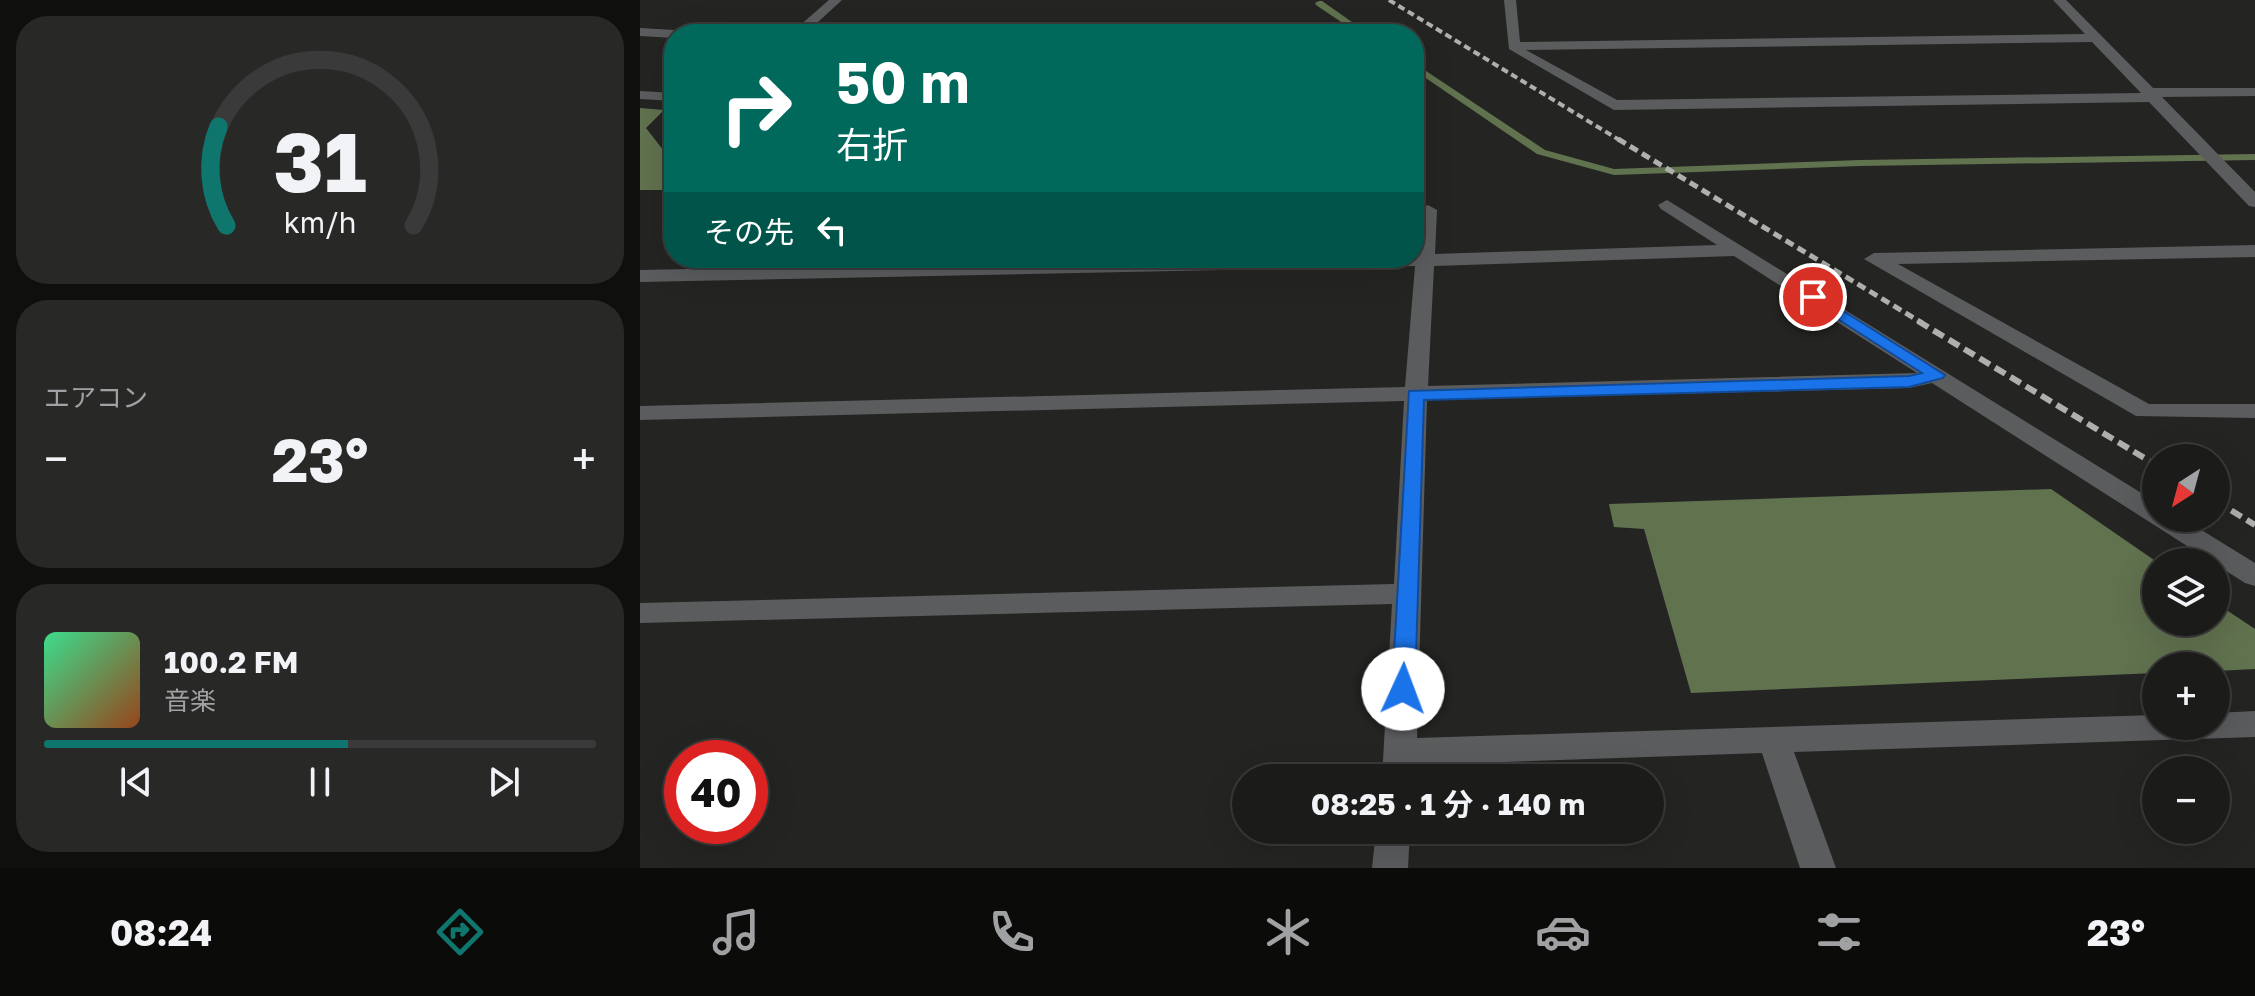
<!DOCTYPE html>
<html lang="ja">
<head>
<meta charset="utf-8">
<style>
  body { margin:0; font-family:"Golos Text","Noto Sans JP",sans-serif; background:#282927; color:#f1f3f6; height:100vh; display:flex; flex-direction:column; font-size:30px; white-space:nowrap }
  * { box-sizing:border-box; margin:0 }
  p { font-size:26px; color:#a0a1a2 }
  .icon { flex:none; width:44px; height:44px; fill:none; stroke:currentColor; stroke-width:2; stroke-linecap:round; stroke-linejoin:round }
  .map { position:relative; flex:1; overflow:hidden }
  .side { display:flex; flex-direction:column; gap:16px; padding:16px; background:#0f0f0e; width:640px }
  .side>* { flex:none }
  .guide { position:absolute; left:24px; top:24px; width:760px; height:244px; border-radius:32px; box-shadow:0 8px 32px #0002,0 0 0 2px #393a39; background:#00695c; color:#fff; overflow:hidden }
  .needle { width:52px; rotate:216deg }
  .controls { position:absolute; left:1502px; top:444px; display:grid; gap:16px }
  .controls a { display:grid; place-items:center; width:88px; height:88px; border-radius:50%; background:#1b1c1a; box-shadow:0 8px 32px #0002,0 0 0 2px #393a39; font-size:40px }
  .speed { position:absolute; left:24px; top:740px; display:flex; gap:16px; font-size:40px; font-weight:700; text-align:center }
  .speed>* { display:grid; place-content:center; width:104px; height:104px; border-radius:50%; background:#1b1c1a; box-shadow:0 8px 32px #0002,0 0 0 2px #393a39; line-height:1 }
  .speed .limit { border:12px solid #d22; background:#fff; color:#111 }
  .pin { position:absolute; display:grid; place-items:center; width:68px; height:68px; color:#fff; margin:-34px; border:4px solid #fff; border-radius:50%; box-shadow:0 2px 8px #0007 }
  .me { position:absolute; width:88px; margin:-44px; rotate:2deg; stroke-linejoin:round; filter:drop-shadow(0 0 6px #0008) }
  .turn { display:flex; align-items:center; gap:28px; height:168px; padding:0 40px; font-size:36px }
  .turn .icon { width:104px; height:104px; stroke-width:2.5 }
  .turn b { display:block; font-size:56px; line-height:68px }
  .then { display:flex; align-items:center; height:76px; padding:0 40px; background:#0003; gap:16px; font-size:30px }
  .big { font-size:60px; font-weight:700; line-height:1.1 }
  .side .widget { flex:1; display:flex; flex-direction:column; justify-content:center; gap:12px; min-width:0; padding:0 28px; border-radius:32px; background:#282927 }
  .side .dial { align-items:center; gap:0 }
  .dial svg { height:208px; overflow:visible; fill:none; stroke:#393a39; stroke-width:7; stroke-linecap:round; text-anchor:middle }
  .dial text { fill:#f1f3f6; stroke:none }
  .song { display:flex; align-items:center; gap:24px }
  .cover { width:96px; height:96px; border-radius:12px; background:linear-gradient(135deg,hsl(150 70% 55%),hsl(20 70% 35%)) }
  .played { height:8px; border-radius:4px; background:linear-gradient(90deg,#0f766e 55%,#393a39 55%) }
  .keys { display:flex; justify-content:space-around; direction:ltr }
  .heat { display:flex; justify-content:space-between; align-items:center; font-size:44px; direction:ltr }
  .trip { position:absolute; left:592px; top:764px; width:432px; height:80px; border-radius:40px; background:#1b1c1a; box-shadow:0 8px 32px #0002,0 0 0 2px #393a39; font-weight:700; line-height:80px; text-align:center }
  .menu { display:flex; height:128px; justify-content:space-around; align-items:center; background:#0b0b0a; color:#a0a1a2 }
  .menu .icon { width:56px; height:56px }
  .menu .on { color:#0f766e }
  .menu b { font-size:36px; color:#f1f3f6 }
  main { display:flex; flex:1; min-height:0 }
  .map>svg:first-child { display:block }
  .water { fill:#61724f }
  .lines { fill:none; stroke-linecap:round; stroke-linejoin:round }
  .stream { fill:#61724f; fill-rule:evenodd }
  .minor { fill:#5b5c5e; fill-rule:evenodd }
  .rail-far2 { stroke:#afb0ae; stroke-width:4; stroke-dasharray:7 4; stroke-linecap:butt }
  .rail-far1 { stroke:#afb0ae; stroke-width:5; stroke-dasharray:9 5; stroke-linecap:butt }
  .rail { stroke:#afb0ae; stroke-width:6; stroke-dasharray:12 6; stroke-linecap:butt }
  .route { fill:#1a73e8; stroke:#114b97; stroke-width:2 }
</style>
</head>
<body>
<main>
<section class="side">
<div class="widget dial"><svg viewBox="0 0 100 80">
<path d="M14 69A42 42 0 1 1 86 69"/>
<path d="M14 69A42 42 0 0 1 11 31" stroke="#0f766e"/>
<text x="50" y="56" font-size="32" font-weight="700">31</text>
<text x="50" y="72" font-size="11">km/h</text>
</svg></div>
<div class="widget"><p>エアコン</p>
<div class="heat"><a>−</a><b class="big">23°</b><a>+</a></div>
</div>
<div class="widget">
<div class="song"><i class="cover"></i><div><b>100.2 FM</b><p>音楽</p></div></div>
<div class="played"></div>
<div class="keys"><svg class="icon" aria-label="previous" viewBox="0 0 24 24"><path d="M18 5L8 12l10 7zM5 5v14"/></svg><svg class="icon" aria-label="pause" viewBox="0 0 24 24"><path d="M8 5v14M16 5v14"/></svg><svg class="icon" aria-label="next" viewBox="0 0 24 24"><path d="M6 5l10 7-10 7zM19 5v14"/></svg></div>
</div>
</section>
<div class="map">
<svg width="1615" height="868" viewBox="0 0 1615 868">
  <rect width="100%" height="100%" fill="#242522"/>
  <!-- water -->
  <g class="water">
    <polygon points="0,108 24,110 6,128 34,164 34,190 0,190"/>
    <polygon points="1411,489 1517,562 1516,622 1576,622 1576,603 1615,629 1615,669 1576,671 1576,666 1516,666 1516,673 1051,693 1004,529 974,527 969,504"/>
  </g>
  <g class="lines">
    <!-- stream -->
    <g class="stream">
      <polygon points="679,1 682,1 729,34 719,34 676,5 675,3"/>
      <polygon points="774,63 905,150 974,169 1220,160 1615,154 1615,160 1220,166 974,175 897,154 774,70"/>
    </g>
    <!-- minor -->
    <g class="minor">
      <polygon points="189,0 202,0 165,34 150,34"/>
      <path d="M864 0H876L880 42 1445 34 1413 0H1426L1513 88H1615V96L1522 97 1615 192V207L1609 206 1509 102 974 110 869 49ZM1452 42 1501 93 977 100 886 50Z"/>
      <polygon points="0,28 34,30 41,34 34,34 34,38 0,36"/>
      <polygon points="0,91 34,93 34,101 0,99"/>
      <path d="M1027 200 1516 502V518H1542L1615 563V586L1605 583 1292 383 1269 388 787 400 777 738 1516 715V726H1576V713L1615 711V737L1154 752 1196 868H1160L1122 753 776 765V778H742L752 604 0 623V603L754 584 764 401 0 420V406L765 387 775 266 0 282V270L598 258H774L779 210 788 205 797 210 795 254 1077 245 1021 209 1018 205ZM1094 256 1277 373 788 386 794 266Z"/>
      <polygon points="1615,245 1615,257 1258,264 1509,404 1615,404 1615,418 1496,416 1224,259 1234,253"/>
      <polygon points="736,830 770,830 768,868 732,868"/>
    </g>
    <!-- rail-far2 -->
    <polyline class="rail-far2" points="749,0 981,141"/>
    <!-- rail-far1 -->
    <polyline class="rail-far1" points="978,139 1282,323"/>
    <!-- rail -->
    <g class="rail">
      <polyline points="1278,321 1516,465"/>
      <polyline points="1576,501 1615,525"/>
    </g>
  </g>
  <!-- route -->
  <polygon class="route" points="1173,292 1305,375 1303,378 1269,387 784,400 775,689 772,695 763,698 755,695 752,689 769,391 1269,376 1282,373 1168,300 1165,297"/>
</svg>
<div class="controls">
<a><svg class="needle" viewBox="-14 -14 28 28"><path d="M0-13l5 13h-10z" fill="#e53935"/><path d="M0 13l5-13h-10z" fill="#a0a1a2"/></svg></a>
<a><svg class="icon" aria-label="layers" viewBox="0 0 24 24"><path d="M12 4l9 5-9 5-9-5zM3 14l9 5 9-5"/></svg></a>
<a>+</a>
<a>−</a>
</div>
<div class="speed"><div class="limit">40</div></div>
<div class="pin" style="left:1173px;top:297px;background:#d93025"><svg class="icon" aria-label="arrive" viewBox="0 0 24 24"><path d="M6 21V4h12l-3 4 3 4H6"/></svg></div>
<svg class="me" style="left:763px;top:689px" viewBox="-20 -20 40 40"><circle r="19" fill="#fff"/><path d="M0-13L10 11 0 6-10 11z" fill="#1a73e8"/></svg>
<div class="trip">08:25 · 1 分 · 140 m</div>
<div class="guide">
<div class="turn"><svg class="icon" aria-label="right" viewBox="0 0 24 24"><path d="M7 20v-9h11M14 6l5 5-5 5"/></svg><div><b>50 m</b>右折</div></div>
<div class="then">その先<svg class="icon" aria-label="left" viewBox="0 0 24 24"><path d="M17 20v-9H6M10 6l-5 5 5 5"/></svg></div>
</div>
</div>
</main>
<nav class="menu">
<b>08:24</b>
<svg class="icon on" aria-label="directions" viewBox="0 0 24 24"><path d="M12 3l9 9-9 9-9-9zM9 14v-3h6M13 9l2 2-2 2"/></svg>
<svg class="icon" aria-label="music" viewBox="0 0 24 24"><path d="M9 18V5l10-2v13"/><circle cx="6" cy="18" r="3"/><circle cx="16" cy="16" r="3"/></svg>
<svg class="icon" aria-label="phone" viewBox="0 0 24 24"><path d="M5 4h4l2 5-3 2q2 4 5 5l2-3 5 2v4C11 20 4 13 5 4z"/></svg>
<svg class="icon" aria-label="climate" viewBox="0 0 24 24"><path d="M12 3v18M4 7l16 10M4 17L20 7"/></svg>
<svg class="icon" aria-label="car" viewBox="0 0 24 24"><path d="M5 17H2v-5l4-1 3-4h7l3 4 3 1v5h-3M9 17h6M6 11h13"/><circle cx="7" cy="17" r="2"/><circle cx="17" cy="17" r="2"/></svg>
<svg class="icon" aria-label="filters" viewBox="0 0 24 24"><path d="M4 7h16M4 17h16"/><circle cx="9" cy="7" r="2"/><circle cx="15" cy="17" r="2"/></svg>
<b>23°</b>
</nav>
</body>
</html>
